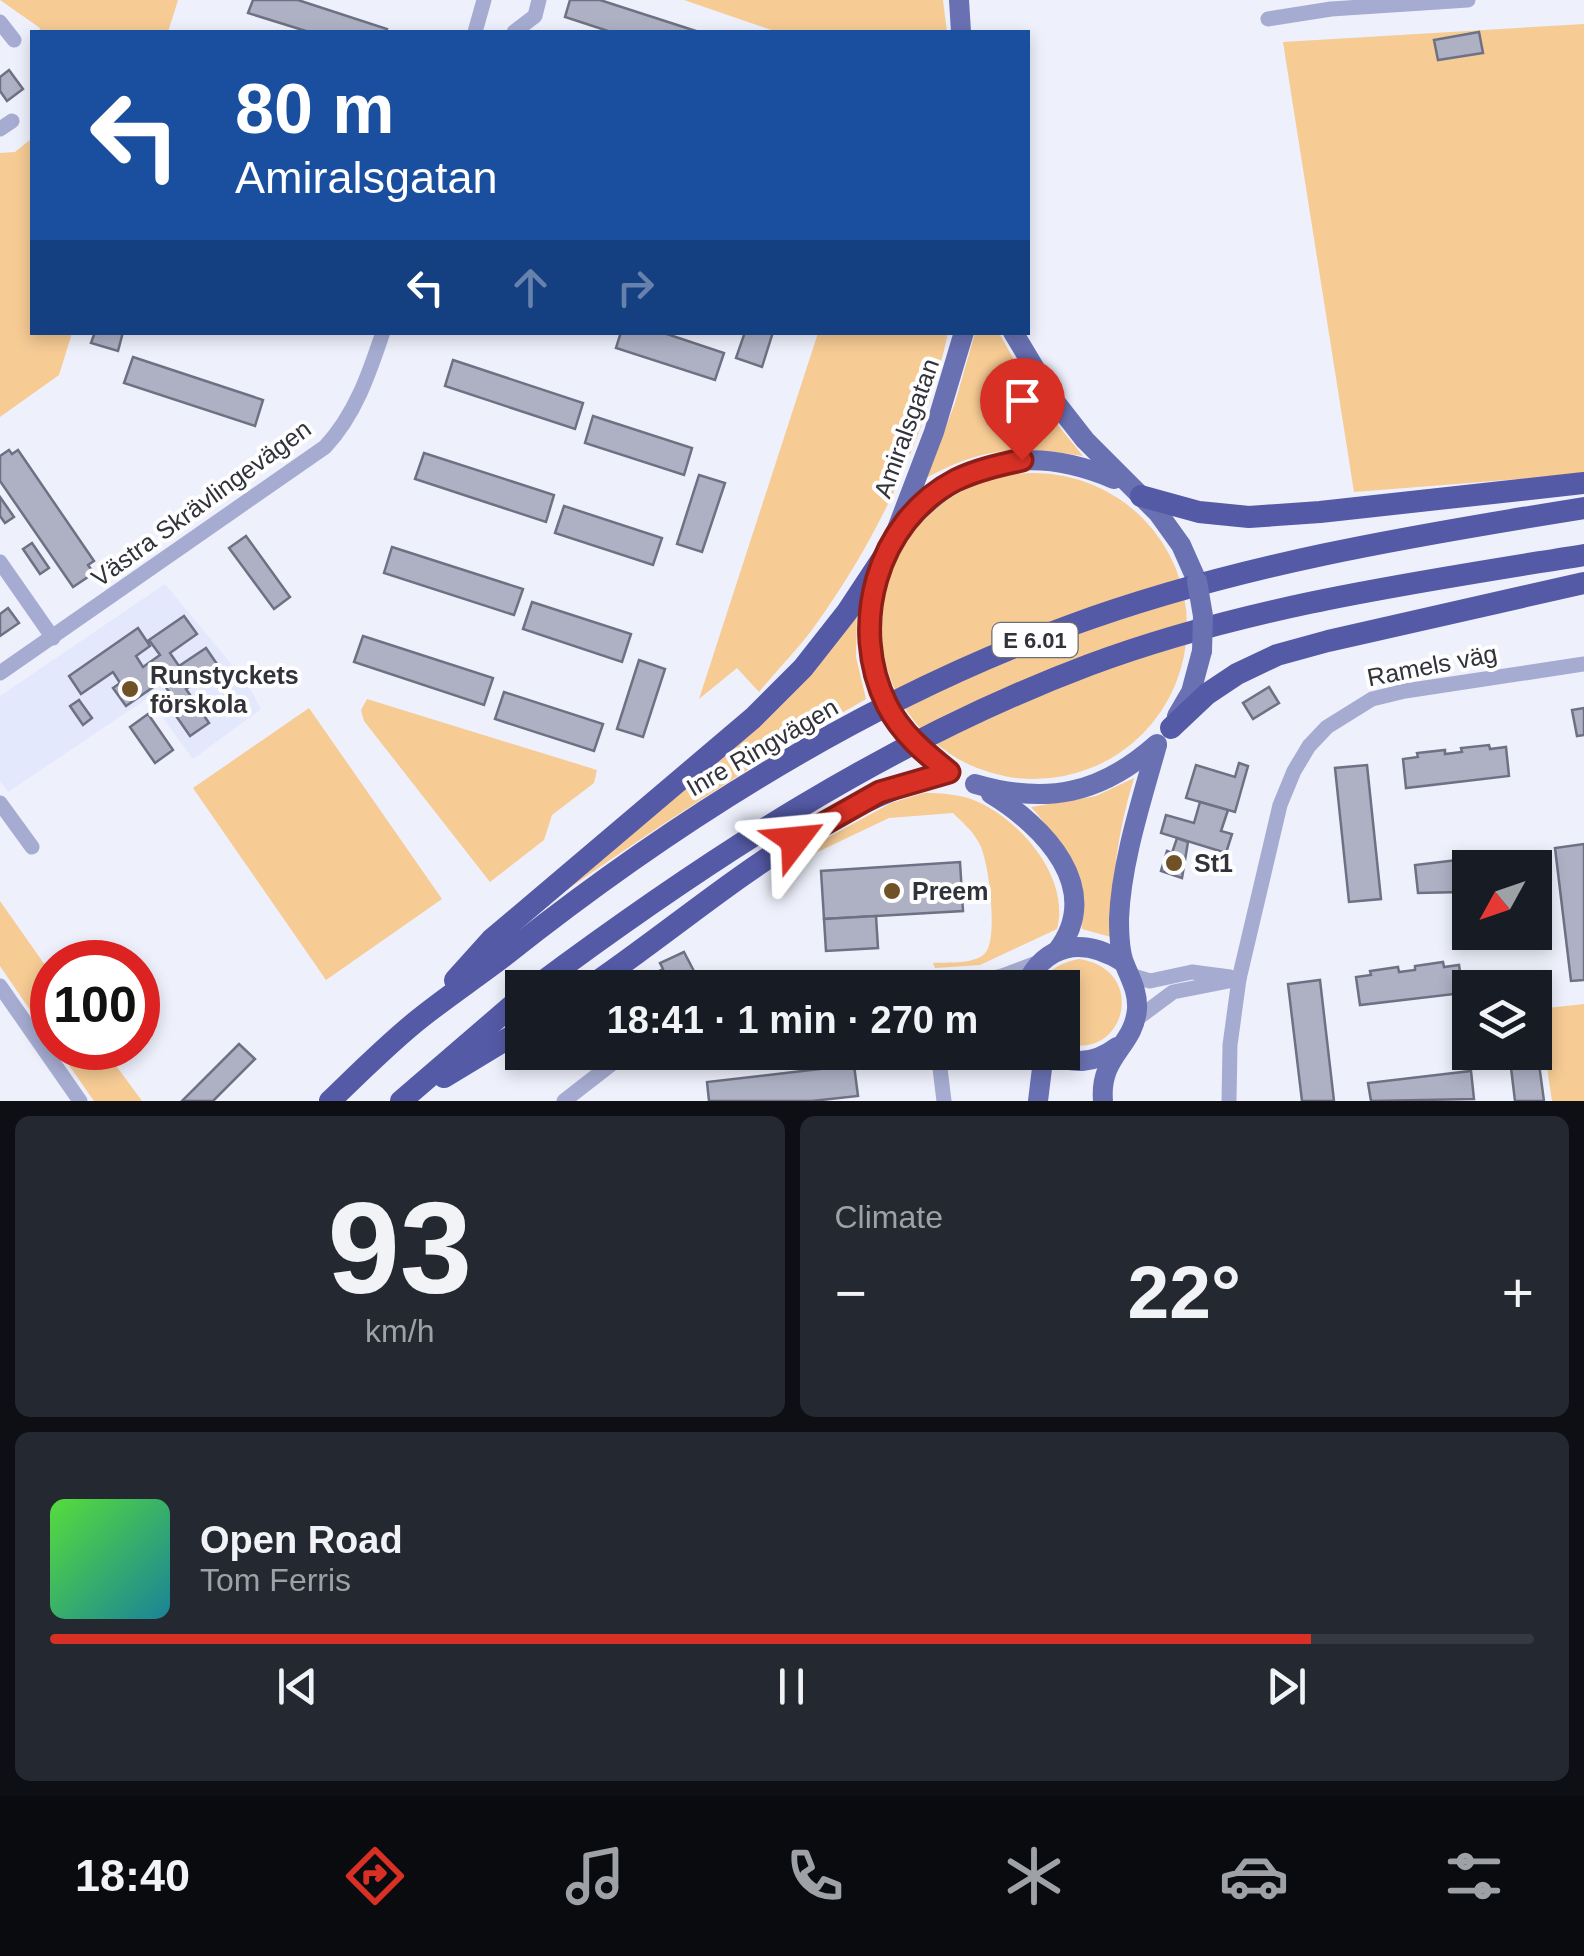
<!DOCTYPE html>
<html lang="en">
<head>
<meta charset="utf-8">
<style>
  body { margin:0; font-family:Helvetica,sans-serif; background:#242831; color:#f1f3f6; height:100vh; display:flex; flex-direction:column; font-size:38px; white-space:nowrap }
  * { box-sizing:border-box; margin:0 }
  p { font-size:32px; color:#9ea1a6 }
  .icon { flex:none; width:55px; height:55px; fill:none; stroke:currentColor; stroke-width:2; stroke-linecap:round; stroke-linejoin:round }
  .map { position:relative; height:1101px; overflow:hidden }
  .details { display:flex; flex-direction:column; gap:15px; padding:15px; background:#0d0f14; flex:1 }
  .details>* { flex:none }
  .hud { position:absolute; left:30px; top:30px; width:1000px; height:305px; border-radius:0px; box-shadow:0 5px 15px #0003; background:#1a4fa0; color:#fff; overflow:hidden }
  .needle { width:65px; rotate:230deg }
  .fabs { position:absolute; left:1452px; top:850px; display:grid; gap:20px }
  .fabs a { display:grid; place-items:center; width:100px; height:100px; border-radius:0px; background:#171b24; box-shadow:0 5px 15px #0003; font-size:50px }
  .speed { position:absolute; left:30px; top:940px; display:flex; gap:20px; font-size:50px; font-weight:700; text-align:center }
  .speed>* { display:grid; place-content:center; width:130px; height:130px; border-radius:50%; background:#171b24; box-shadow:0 5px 15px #0003; line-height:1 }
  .speed .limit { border:15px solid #d22; background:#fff; color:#111 }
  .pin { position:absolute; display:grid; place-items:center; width:85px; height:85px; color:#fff; margin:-102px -42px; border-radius:50% 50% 50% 0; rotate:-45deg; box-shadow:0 0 10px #0007 }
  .pin .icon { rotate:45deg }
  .me { position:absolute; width:110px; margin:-55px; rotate:61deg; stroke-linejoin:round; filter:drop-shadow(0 0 8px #0008) }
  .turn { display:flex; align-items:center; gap:35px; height:210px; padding:0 40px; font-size:45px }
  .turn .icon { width:130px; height:130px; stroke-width:2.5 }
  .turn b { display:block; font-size:70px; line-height:85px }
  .lanes { display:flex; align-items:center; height:95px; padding:0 40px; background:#0003; justify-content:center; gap:50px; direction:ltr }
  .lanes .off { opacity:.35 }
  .big { font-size:75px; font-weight:800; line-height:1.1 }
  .details .card { flex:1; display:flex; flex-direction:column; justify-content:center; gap:15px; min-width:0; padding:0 35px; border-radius:15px; background:#242831 }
  .details .dial { align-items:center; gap:0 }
  .dial b { font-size:130px; line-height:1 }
  .song { display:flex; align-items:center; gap:30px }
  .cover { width:120px; height:120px; border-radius:15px; background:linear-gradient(135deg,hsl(110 70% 55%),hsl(190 70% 35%)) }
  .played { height:10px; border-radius:5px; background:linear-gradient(90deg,#d93025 85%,#363941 85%) }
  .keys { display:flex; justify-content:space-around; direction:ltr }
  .heat { display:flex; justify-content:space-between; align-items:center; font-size:55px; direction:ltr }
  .details .tiles { flex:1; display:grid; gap:15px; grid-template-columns:1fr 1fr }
  .card:last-child { grid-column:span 2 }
  .trip { position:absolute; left:505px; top:970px; width:575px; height:100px; border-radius:0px; background:#171b24; box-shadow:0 5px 15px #0003; font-weight:800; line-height:100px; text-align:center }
  .menu { display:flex; height:160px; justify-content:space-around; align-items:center; background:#090b0e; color:#9ea1a6 }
  .menu .icon { width:70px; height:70px }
  .menu .current { color:#d93025 }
  .menu b { font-size:45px; color:#f1f3f6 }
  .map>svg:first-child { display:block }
  .built { fill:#e4e8fd }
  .green { fill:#f6cb94 }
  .building { fill:#aeb1c4; stroke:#6e7183; stroke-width:2.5 }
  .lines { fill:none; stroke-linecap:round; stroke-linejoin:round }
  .minor { stroke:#a6acd1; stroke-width:15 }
  .major { stroke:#6a71b3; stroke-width:20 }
  .highway { stroke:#555aa7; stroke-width:22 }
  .major-bridge { stroke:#6a71b3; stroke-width:20 }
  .route-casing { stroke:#8d1f18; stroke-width:25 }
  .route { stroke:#d93025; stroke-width:18 }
  .poi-dot { fill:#715227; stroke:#fefefe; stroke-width:4 }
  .labels { text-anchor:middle; stroke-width:8; stroke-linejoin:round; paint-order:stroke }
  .shield { fill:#fefefe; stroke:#6e6f75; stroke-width:2.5 }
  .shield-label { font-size:22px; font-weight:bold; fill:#31323a }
  .street-label { font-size:25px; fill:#31323a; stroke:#fefefe }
  .poi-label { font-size:25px; font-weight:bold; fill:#31323a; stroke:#fefefe; text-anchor:start }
</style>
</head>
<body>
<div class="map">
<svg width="1584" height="1101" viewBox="0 0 1584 1101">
  <rect width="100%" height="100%" fill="#eef0fc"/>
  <!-- built -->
  <polygon class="built" points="165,584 247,683 261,709 193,759 148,698 8,792 0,781 0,696"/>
  <!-- green -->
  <g class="green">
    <polygon points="0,0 178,0 168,32 39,32 40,28"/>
    <polygon points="684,0 943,0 947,32 777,32"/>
    <polygon points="1584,24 1584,474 1354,492 1283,42"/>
    <polygon points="32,132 32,332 72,333 59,375 0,417 0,153 15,152 31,139"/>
    <path d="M818 333H948C926 437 877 540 814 627 798 649 777 670 759 692L737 668 699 699Z"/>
    <path d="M975 333H999L1035 397 1083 456C1019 445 984 447 926 478L955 403Z"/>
    <circle cx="1034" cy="626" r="153"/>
    <path d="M857 613 856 657 866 699C738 772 619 852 500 937Z"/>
    <polygon points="367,699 597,770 594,783 552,815 544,840 490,882 364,721 361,710"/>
    <polygon points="309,708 442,899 326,980 193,788"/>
    <path d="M1134 778C1118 830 1111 882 1111 937L1082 929C1080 885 1062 840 1031 807L1096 796Z"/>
    <path d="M924 793C940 793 956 794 971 799 1017 816 1071 876 1057 929L980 965 935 968 933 963C948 962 976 965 986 952 998 937 989 859 979 843 973 831 962 822 953 813L889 818 807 857 786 872 778 865 891 803Z"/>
    <polygon points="0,901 52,975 52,1042 0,966"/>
    <path d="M1079 959C1151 970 1123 1065 1063 1042L1062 988 1039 987C1048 970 1059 963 1079 959Z"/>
    <polygon points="1584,1004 1584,1101 1552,1101 1538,1009"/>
    <polygon points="57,1048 103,1048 142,1101 94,1101"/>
  </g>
  <!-- building -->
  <g class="building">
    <polygon points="253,0 298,0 387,29 386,32 309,32 248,13"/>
    <polygon points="570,0 600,0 699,32 611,32 565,17"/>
    <polygon points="1479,32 1483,53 1438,60 1434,40"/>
    <polygon points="9,70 23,89 7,101 0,91 0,77"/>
    <polygon points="95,332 123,332 118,351 91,343"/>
    <polygon points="621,332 661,332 724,353 715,380 616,348"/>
    <polygon points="745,332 773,332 762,367 736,358"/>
    <polygon points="133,357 263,400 255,426 124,383"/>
    <polygon points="453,360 583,403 575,429 445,386"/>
    <polygon points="593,416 692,448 684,475 585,443"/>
    <polygon points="9,450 12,454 18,450 94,561 88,565 94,573 73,587 0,481 0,456"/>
    <polygon points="424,453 554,495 546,522 415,479"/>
    <polygon points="699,475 725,483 702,552 677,544"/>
    <polygon points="0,497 14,517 5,523 0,516"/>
    <polygon points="564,506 662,538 653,565 555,533"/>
    <polygon points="246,536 290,597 274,609 229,548"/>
    <polygon points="32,543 49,568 40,574 23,549"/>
    <polygon points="392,547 523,589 514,615 384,573"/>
    <polygon points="532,602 631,634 622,662 523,629"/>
    <polygon points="8,608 19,623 0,636 0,614"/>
    <polygon points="184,616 197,634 170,653 179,666 206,648 219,667 186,689 209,723 190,736 165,700 171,695 162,681 126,706 113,688 120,683 113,672 81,694 69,676 138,628 150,646 136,656 143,667 160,655 149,640"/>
    <polygon points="363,636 493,678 484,705 354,662"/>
    <polygon points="639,660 665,669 643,737 617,729"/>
    <polygon points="1269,687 1279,703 1253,719 1243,703"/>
    <polygon points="504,692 603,724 594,751 495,719"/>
    <polygon points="79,700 92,718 83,725 70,706"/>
    <polygon points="1584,708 1584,735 1577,736 1572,710"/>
    <polygon points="148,714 173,750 155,763 130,727"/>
    <polygon points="1489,745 1490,749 1506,747 1509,776 1406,788 1403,759 1418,757 1417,753 1445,750 1445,754 1462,752 1461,748"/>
    <polygon points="1239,763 1248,766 1235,812 1186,798 1196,765 1235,777"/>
    <polygon points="1367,765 1381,899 1349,902 1335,768"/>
    <polygon points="1200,802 1228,810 1221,831 1232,834 1226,853 1161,833 1166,815 1194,823"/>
    <polygon points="1177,838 1188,842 1182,878 1161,871 1167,851 1172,853"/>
    <polygon points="1584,844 1584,980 1571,981 1555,848"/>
    <polygon points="1517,853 1519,868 1470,868 1470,887 1461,888 1462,892 1418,893 1415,865"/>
    <polygon points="960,862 963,911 824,919 821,871"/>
    <polygon points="876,916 878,948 826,951 824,919"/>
    <polygon points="684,952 696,975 673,988 633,988 631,985 663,969 660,963"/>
    <polygon points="1443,962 1444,967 1459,965 1463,993 1360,1005 1356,977 1371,975 1370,971 1398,967 1399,972 1415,970 1415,966"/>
    <polygon points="1320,980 1334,1101 1302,1101 1288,984"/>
    <polygon points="239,1044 255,1059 213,1101 182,1101"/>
    <polygon points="1539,1064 1544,1101 1515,1101 1511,1068"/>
    <polygon points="854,1065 858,1096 812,1101 709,1101 707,1082"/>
    <polygon points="1471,1071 1474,1099 1371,1101 1368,1083"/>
  </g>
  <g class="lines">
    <!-- minor -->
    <g class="minor">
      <polyline points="1268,19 1331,9 1468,0"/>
      <polyline points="0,22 14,40"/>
      <polyline points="475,32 484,0"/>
      <polyline points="514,32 535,16 539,0"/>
      <polyline points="0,129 12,121"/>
      <polyline points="0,562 53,638"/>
      <path d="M0 673 325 447C355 415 369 374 383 332"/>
      <polyline points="0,803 32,847"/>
      <polyline points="1130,975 1150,981 1192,972 1230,977"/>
      <polyline points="0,986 80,1101"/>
      <polyline points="948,988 1002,976 1039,962"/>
      <polyline points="1134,1021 1173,992 1239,979"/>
      <polyline points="938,1052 944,1101"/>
      <polyline points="564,1101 627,1052"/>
      <polyline points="1229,1101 1230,1045 1239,979 1280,805 1294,771 1309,746 1327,727 1372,699 1405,691 1584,664"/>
    </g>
    <!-- major -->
    <g class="major">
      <polyline points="959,0 961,32"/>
      <polyline points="1013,332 1053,399 1085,440 1158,513 1181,545 1197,581"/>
      <path d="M900 531C960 460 1027 442 1114 479"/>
      <polyline points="877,682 869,640 871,597 934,432 964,332"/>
      <polyline points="1177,716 1191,692 1202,651"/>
      <path d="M975 784C1047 805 1101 794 1157 744"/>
      <path d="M991 794C1044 826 1105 889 1057 951"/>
      <path d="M1024 988C1045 942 1083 937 1123 962"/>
      <path d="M1049 1052C1072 1066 1096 1063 1117 1047"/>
      <polyline points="1038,1101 1044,1052"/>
      <path d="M1103 1101C1099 1055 1134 1047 1137 1009 1138 992 1131 980 1125 965 1120 954 1119 932 1119 919 1121 863 1142 799 1157 745"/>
    </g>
    <!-- highway -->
    <g class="highway">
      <polyline points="1141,496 1199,512 1249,517 1320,512 1584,483"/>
      <polyline points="1171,728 1207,694 1237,674 1277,655 1328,641 1584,583"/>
      <polyline points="455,980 491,940 753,718 803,668 847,612 884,556"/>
      <path d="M534 988C706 860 887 741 1089 665 1247 606 1418 582 1584 555"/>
      <path d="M588 988C704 909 810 807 949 771"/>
      <polyline points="444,1077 522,1030"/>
      <path d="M330 1101C357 1075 384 1048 413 1024 442 1000 474 979 504 956 674 821 864 701 1069 626 1235 565 1410 536 1584 508"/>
      <polyline points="401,1101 522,997"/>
    </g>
    <!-- major-bridge -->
    <g class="major-bridge">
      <polyline points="1197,581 1203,616 1202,651"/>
      <polyline points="877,682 889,708 925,754"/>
    </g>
  </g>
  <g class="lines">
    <!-- route casing -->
    <g class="route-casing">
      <path id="route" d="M795 840 880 792 949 772C925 753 901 733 887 705 848 627 876 521 956 480 977 470 999 465 1022 460"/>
    </g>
    <!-- route -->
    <use href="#route" class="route"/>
  </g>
  <!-- markers -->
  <g class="poi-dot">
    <circle cx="130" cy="689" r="10"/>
    <circle cx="1174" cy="863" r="10"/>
    <circle cx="892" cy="891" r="10"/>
  </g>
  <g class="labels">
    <!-- shield labels -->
    <rect class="shield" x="992.5" y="623" width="85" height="34" rx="8"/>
    <g class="shield-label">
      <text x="1035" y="648">E 6.01</text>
    </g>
    <!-- street labels -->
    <g class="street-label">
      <text transform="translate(906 428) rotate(-70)" y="9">Amiralsgatan</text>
      <text transform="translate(201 503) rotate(-36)" y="9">Västra Skrävlingevägen</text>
      <text transform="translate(1432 665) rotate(-11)" y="9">Ramels väg</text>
      <text transform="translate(762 747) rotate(-30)" y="9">Inre Ringvägen</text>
    </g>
    <!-- poi labels -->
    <g class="poi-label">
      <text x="150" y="684">Runstyckets<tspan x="150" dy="29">förskola</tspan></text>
      <text x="1194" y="872">St1</text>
      <text x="912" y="900">Preem</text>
    </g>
  </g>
</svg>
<div class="fabs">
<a><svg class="needle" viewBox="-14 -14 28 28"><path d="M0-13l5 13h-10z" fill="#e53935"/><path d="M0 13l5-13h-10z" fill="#9ea1a6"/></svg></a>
<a><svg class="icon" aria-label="layers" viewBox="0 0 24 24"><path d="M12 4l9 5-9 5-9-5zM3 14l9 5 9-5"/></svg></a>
</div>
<div class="speed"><div class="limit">100</div></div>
<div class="pin" style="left:1022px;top:460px;background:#d93025"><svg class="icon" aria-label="arrive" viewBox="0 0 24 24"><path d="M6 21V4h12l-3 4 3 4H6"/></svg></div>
<svg class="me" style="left:795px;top:840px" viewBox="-20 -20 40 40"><path d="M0-17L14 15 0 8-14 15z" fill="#d93025" stroke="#fff" stroke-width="4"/></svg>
<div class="trip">18:41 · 1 min · 270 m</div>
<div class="hud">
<div class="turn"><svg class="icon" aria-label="left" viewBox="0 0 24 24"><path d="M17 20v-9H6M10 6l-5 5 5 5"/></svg><div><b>80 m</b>Amiralsgatan</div></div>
<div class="lanes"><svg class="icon" aria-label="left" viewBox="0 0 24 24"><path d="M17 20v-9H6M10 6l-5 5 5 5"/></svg><svg class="icon off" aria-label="ahead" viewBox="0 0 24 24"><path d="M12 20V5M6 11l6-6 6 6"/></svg><svg class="icon off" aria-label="right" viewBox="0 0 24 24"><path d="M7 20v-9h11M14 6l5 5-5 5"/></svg></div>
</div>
</div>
<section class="details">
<div class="tiles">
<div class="card dial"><b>93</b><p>km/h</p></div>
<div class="card"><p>Climate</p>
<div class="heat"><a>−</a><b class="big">22°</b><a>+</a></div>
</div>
<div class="card">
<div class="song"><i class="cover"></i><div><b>Open Road</b><p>Tom Ferris</p></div></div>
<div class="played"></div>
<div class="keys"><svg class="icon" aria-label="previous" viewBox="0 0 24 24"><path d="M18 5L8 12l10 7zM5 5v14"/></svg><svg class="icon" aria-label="pause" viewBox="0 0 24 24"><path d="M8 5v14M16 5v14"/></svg><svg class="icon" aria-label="next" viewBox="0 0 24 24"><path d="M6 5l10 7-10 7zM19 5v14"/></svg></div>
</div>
</div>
</section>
<nav class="menu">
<b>18:40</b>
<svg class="icon current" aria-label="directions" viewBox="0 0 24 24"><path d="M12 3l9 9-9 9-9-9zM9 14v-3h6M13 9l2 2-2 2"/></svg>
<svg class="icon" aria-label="music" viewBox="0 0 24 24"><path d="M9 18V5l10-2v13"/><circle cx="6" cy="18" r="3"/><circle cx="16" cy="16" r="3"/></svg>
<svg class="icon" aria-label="phone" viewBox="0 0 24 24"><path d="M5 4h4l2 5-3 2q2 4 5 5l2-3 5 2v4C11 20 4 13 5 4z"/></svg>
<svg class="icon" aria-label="climate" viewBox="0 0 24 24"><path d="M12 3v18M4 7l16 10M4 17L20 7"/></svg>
<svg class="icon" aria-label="car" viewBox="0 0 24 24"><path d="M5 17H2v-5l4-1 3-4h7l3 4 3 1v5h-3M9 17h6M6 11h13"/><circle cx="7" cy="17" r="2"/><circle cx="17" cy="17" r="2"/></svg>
<svg class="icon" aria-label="filters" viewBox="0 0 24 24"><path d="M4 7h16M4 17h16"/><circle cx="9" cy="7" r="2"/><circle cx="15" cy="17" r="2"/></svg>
</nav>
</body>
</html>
